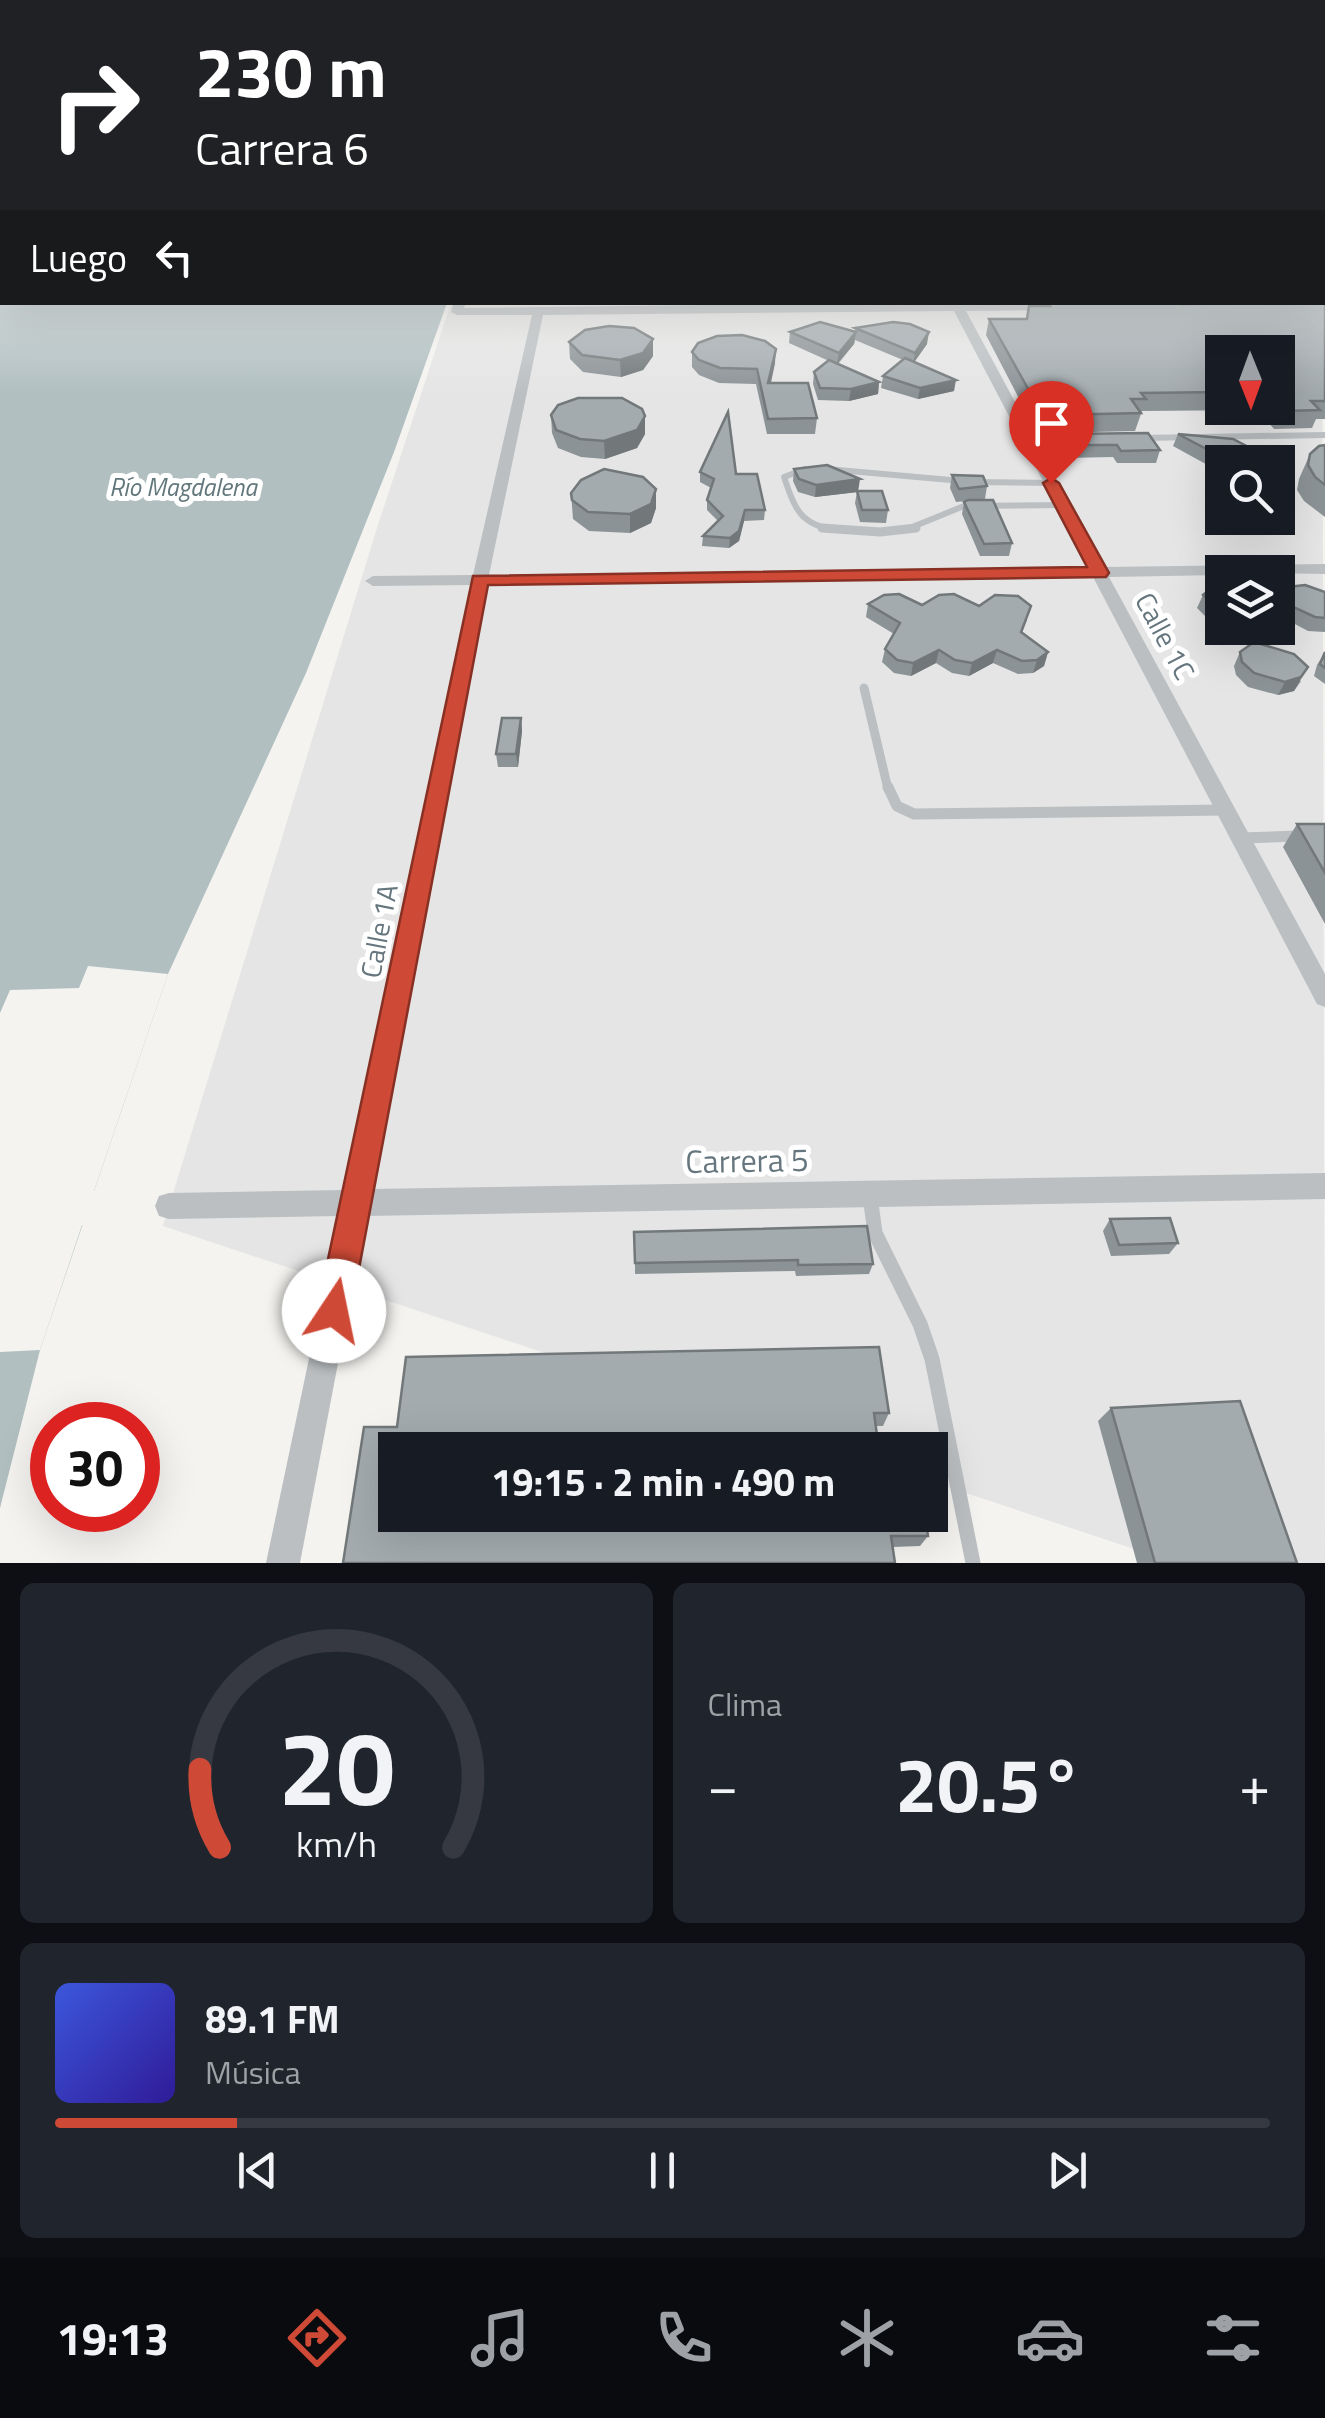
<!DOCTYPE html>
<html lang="es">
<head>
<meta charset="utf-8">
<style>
  body { margin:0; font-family:"Titillium Web",sans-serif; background:#20242c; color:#f1f3f6; height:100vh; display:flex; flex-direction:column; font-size:38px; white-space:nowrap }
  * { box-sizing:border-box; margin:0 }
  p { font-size:32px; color:#9ea1a6 }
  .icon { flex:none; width:55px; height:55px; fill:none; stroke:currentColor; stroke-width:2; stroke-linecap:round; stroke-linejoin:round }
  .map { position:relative; height:1563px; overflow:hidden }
  .side { display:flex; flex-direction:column; gap:20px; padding:20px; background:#0d0f14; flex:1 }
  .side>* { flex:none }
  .hud { position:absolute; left:0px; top:0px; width:1325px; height:305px; box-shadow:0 10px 40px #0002; background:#202124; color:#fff; overflow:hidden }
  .needle { width:65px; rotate:179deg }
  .buttons { position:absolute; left:1205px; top:335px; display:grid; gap:20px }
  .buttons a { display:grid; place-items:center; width:90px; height:90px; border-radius:0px; background:#171b24; box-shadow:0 10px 40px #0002; font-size:50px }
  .speed { position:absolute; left:30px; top:1402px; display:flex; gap:20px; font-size:50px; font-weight:700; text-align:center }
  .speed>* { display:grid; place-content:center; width:130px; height:130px; border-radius:50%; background:#171b24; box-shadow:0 10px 40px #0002; line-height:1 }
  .speed .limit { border:15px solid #d22; background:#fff; color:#111 }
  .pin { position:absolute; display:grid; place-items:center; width:85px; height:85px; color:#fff; margin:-102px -42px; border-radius:50% 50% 50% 0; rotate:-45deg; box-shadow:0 0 10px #0007 }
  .pin .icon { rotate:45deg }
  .me { position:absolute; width:110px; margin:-55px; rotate:11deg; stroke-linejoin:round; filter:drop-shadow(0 0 8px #0008) }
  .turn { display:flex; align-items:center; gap:35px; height:210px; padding:0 30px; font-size:45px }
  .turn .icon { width:130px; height:130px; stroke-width:2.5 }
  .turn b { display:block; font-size:70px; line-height:85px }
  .then { display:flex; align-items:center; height:95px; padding:0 30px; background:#0003; gap:20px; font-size:38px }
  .big { font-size:75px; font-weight:700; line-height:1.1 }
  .side .card { flex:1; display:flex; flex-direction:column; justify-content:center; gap:15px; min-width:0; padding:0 35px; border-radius:15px; background:#20242c }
  .side .dial { align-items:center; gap:0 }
  .dial svg { height:260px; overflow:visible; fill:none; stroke:#363941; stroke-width:7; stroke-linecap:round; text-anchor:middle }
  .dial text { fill:#f1f3f6; stroke:none }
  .song { display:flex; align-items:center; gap:30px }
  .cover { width:120px; height:120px; border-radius:15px; background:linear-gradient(135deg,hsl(230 70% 55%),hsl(250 70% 35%)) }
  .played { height:10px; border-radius:5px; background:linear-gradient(90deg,#cf4a36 15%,#363941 15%) }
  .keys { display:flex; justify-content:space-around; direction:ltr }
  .heat { display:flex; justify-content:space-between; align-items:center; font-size:55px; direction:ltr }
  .side .tiles { flex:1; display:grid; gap:20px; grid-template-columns:1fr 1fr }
  .card:last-child { grid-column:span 2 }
  .trip { position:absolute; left:378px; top:1432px; width:570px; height:100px; border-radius:0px; background:#171b24; box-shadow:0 10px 40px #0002; font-weight:700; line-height:100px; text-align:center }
  .tab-bar { display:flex; height:160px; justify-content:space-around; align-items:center; background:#090b0e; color:#9ea1a6 }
  .tab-bar .icon { width:70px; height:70px }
  .tab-bar .current { color:#cf4a36 }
  .tab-bar b { font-size:45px; color:#f1f3f6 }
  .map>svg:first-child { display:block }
  .built { fill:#e4e5e4; fill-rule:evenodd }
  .water { fill:#b1bfc1 }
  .pier { fill:#f4f3f0 }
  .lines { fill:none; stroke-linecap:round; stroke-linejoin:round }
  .service-far3 { stroke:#bbbfc2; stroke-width:6 }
  .service-far2 { stroke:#bbbfc2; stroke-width:9 }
  .service-far1 { stroke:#bbbfc2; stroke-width:11 }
  .service { stroke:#bbbfc2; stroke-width:15 }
  .minor { fill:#bbbfc2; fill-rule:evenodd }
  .wall { fill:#8c9396; fill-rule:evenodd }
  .shaded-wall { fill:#72787a }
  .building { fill:#a3abaf; stroke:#72787a; stroke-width:2.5 }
  .route { fill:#cf4a36; stroke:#873023; stroke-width:2.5 }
  .labels { text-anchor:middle; stroke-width:10; stroke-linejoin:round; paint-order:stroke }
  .far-water-label { font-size:25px; font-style:italic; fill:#62777b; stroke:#fff }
  .street-label { font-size:28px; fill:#66767e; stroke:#fff }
  .near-street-label { font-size:32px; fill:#66767e; stroke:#fff }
</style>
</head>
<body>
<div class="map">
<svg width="1325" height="1563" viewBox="0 0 1325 1563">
  <rect width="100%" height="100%" fill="#f4f3f0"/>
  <!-- built -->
  <path class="built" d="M1322 177 1325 1563H1176L930 1481V1450H836L163 1226 376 531 451 303 1322 302ZM1222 352H1278V408H1222ZM1222 462H1278V518H1222ZM1222 572H1278V628H1222Z"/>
  <!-- water -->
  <polygon class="water" points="0,177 2,302 447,303 394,452 306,673 168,974 40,1350 0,1508"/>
  <!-- pier -->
  <polygon class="pier" points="88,966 168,974 94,1191 99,1192 87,1225 82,1225 40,1350 0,1352 0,1013 10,990 79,988"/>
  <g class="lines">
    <!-- service-far3 -->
    <g class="service-far3">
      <polyline points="1141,438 1325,435"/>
      <polyline points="1028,440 1074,439"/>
      <path d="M805 469 784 477C795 509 800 525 836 530"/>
      <polyline points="827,469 973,482 1051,483"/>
      <polyline points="905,530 964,506 1063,505"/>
    </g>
    <!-- service-far2 -->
    <g class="service-far2">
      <polyline points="822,528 880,532 916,528"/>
      <polyline points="864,688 888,789"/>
    </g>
    <!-- service-far1 -->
    <g class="service-far1">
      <polyline points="888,787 897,806 914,814 1225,810"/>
      <polyline points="1241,838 1325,835"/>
    </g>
    <!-- service -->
    <polyline class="service" points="870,1196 875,1233 920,1324 932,1359 973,1563"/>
    <!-- minor -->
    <path class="minor" d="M454 302H466L464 308 950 302 1058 305 1060 307 1054 310 966 311 1104 567 1325 564V574L1222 572V575L1109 577 1325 974V1007L1317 1004 1093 577 487 584 372 1189 1325 1173V1199L366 1216 300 1563H266L339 1216 169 1219 159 1216 155 1206 159 1196 169 1193 344 1190 471 585 373 586 365 581 373 576 473 575 532 315H457L451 312ZM954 311 1088 567 489 575 543 315Z"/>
  </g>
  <!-- wall -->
  <g class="wall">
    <path d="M1322 210 1325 212V419H1316L1312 428 1274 429 1258 410 1142 411 1135 431 1052 433 1040 412H1026L986 335 989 319H1026L1029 306H1040L1041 302H1180L1181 304 1322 302ZM1222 352H1278V408H1222Z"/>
    <polygon points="855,328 927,344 914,362 954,391 918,399 881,388 883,376 903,360 855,340 854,344 838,364 879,382 878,394 849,401 818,400 813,384 814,372 829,361 789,343 790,332 855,332"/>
    <polygon points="569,342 653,356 643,370 621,377 583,372 570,359"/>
    <polygon points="692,352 775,363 771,383 817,418 815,434 767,434 756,384 719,383 699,375 692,367"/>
    <polygon points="551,415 645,434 637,448 605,459 581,457 558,448 552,433"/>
    <polygon points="1062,434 1160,450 1156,463 1117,463 1113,457 1065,458 1059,446"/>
    <polygon points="1178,434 1249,462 1222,462 1222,473 1173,446"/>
    <polygon points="1325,445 1325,517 1304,501 1297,490 1299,479 1310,454"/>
    <polygon points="794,469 858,491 888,510 886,523 860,522 855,503 857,492 815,497 798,492 793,481"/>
    <polygon points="700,472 736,474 765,510 764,520 744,521 739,541 729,548 702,546 703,536 718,521 707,510 707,500 711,488 700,482"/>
    <polygon points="952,475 987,486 985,499 972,500 1012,543 1009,556 980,556 962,514 964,502 967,501 956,502 950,488"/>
    <polygon points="656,489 656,508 651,523 630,533 589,531 573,519 571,493"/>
    <polygon points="1222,586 1222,627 1213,624 1197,608 1203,595"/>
    <polygon points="1325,592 1325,632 1308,631 1278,615 1278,606 1280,601"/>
    <polygon points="868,604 979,606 1027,620 1022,633 1048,652 1044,666 1033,673 1018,674 993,663 969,676 952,673 936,663 911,676 894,673 882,662 885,649 894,634 866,617"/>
    <polygon points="1225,628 1255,628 1249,635"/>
    <polygon points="1240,652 1301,681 1294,691 1278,695 1248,687 1236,675 1234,666"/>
    <polygon points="1325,652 1325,684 1314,676 1317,665"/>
    <polygon points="521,718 522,731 518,767 498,767 496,754"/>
    <polygon points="1297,824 1325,824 1325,924 1283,847"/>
    <polygon points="1110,1219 1178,1243 1169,1254 1111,1256 1103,1231"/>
    <polygon points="867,1226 873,1264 869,1274 796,1276 795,1271 635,1274 635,1263"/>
    <polygon points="879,1347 889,1413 883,1426 876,1426 879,1450 395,1450 395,1515 925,1515 928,1536 920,1546 893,1547 895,1563 343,1563 364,1427 397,1427 406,1357"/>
    <polygon points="1111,1408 1297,1563 1137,1563 1098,1421"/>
  </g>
  <!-- shaded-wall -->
  <g class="shaded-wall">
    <polygon points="856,332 854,344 837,364 839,353"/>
    <polygon points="929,332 927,344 913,364 915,353"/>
    <polygon points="653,339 653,356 643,370 621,377 620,360"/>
    <polygon points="776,349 775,363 767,398 768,383"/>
    <polygon points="956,380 954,391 918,399 920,388"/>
    <polygon points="879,382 878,394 849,401 851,389"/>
    <polygon points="645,416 645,434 637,448 605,459 604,441"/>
    <polygon points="1254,450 1249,462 1234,462"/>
    <polygon points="860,479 858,492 815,497 816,485"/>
    <polygon points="656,489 656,508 651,523 630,533 630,514"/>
    <polygon points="745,510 744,521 739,541 729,548 730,538"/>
    <polygon points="939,650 936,663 911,676 913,663"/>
    <polygon points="997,650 993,663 969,676 972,663"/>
    <polygon points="1048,652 1044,666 1033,673 1037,660"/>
    <polygon points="1308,667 1294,691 1278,695 1285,682"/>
    <polygon points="521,718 522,731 518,767 516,754"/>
  </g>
  <!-- building -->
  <g class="building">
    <polygon points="1322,210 1325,212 1325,281 1322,281"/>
    <polygon points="1322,292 1325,292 1325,401 1311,401 1320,410 1282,411 1278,406 1278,352 1222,352 1222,392 1141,393 1146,399 1131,399 1141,413 1056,415 1045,394 1031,394 989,319 1027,319 1029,306 1050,306 1047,302 1180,302 1181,304 1322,302"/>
    <polygon points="820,322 856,332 839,353 790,332"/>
    <polygon points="893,322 910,324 929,332 915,353 855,328"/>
    <polygon points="609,326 634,328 653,339 643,353 620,360 582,355 569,342 585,330"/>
    <polygon points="742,335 765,341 776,349 768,383 808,383 817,418 768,419 757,369 720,368 699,360 692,352 698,343 717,336"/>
    <polygon points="905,358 956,380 920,388 883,376"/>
    <polygon points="829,360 879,382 851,389 820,388 814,372"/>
    <polygon points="578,398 622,398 642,409 645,416 637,430 604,441 580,439 556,430 551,415 558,405"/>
    <polygon points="728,412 736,474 757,474 765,510 745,510 739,531 730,538 703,536 723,516 707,500 714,479 700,472"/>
    <polygon points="1148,433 1160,450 1121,451 1117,445 1069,445 1062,434"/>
    <polygon points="1178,434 1233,439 1254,450 1231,462"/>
    <polygon points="1325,445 1325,485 1315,477 1308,465 1310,454 1319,446"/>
    <polygon points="827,465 860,479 816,485 799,479 794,469"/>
    <polygon points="604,469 643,477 656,489 651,504 630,514 588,512 572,500 571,493 581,480"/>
    <polygon points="952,475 983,476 987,486 959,489"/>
    <polygon points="857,491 882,491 888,510 862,510"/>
    <polygon points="968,500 993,500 1012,543 984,544 964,502"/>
    <polygon points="1305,585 1325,592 1325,618 1315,617 1280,601 1288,587"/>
    <polygon points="1222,586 1222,612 1218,611 1203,595 1213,587"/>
    <polygon points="899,594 922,605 939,595 954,594 979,606 995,595 1018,596 1031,606 1021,632 1048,652 1037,660 1022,661 997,650 972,663 955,660 939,650 913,663 897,660 885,649 900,623 868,604 884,595"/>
    <polygon points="1254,642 1294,654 1308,667 1301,677 1285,682 1254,673 1242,662 1240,652"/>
    <polygon points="1325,652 1325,668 1320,664"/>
    <polygon points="502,718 521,718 516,754 496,754"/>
    <polygon points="1297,824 1325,824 1325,873"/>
    <polygon points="1170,1218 1178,1243 1119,1245 1110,1219"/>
    <polygon points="867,1226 873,1264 798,1265 798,1260 635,1263 634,1232"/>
    <polygon points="879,1347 889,1413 874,1413 879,1450 395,1450 395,1515 925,1515 928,1536 891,1536 895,1563 343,1563 364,1427 397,1427 406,1357"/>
    <polygon points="1240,1401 1297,1563 1155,1563 1111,1408"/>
  </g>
  <!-- sky -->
  <linearGradient id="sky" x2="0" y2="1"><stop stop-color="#92b8d8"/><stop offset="0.45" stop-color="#fafaf8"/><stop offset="1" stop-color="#fafaf8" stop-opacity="0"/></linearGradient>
  <rect width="1325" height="395" fill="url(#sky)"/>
  <!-- route -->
  <polygon class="route" points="1051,478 1059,483 1109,573 1106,577 488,585 351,1311 346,1323 334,1328 322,1323 317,1311 473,576 1087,567 1043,483"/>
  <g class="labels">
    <!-- far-water labels -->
    <g class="far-water-label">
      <text x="183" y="496">Río Magdalena</text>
    </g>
    <!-- street labels -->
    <g class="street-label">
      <text transform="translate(1165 636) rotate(62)" y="10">Calle 1C</text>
      <text transform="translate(379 931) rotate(-79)" y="10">Calle 1A</text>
    </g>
    <!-- near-street labels -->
    <g class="near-street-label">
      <text transform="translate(747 1161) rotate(-1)" y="11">Carrera 5</text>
    </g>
  </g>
</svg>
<div class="buttons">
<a><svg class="needle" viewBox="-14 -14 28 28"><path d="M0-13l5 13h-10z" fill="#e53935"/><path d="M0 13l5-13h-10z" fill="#9ea1a6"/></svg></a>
<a><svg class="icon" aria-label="search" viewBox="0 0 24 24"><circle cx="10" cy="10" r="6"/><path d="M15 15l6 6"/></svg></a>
<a><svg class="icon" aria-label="layers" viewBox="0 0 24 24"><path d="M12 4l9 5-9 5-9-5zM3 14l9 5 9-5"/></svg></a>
</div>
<div class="speed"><div class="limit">30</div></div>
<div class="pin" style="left:1051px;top:483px;background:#d93025"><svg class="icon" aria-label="arrive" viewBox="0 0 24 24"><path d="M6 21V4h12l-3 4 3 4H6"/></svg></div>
<svg class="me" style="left:334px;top:1311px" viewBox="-20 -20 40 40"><circle r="19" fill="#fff"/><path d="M0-13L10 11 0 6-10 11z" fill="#cf4a36"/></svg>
<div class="trip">19:15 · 2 min · 490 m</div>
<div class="hud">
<div class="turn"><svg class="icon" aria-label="right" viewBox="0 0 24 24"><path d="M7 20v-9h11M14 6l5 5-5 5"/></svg><div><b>230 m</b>Carrera 6</div></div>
<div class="then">Luego<svg class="icon" aria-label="left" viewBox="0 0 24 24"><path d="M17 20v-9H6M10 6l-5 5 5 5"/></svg></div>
</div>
</div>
<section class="side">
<div class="tiles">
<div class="card dial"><svg viewBox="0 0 100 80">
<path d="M14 69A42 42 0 1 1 86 69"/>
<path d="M14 69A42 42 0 0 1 8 45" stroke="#cf4a36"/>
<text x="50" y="56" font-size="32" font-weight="700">20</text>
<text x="50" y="72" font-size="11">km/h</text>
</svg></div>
<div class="card"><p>Clima</p>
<div class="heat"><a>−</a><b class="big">20.5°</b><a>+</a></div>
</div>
<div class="card">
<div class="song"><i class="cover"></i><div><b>89.1 FM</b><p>Música</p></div></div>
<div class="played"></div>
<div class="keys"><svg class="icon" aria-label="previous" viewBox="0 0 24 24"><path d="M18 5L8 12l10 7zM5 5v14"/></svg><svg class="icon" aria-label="pause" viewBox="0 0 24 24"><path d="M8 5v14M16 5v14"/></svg><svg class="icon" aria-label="next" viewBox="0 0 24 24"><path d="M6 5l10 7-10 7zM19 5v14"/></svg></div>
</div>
</div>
</section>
<nav class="tab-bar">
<b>19:13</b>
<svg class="icon current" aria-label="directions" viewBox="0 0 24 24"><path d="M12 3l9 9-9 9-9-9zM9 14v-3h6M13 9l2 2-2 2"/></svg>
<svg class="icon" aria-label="music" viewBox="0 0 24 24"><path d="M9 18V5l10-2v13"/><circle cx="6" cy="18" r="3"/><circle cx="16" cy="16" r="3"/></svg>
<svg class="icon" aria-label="phone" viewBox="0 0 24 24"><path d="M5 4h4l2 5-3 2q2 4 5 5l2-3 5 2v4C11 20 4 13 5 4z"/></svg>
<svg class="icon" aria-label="climate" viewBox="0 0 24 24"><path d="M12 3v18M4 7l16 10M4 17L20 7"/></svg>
<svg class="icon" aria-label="car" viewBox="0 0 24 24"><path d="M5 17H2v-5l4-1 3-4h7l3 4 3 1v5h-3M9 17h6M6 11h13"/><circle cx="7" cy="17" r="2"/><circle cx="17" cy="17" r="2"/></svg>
<svg class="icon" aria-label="filters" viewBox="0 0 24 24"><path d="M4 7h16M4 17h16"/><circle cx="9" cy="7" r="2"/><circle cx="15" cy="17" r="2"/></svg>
</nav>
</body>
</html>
